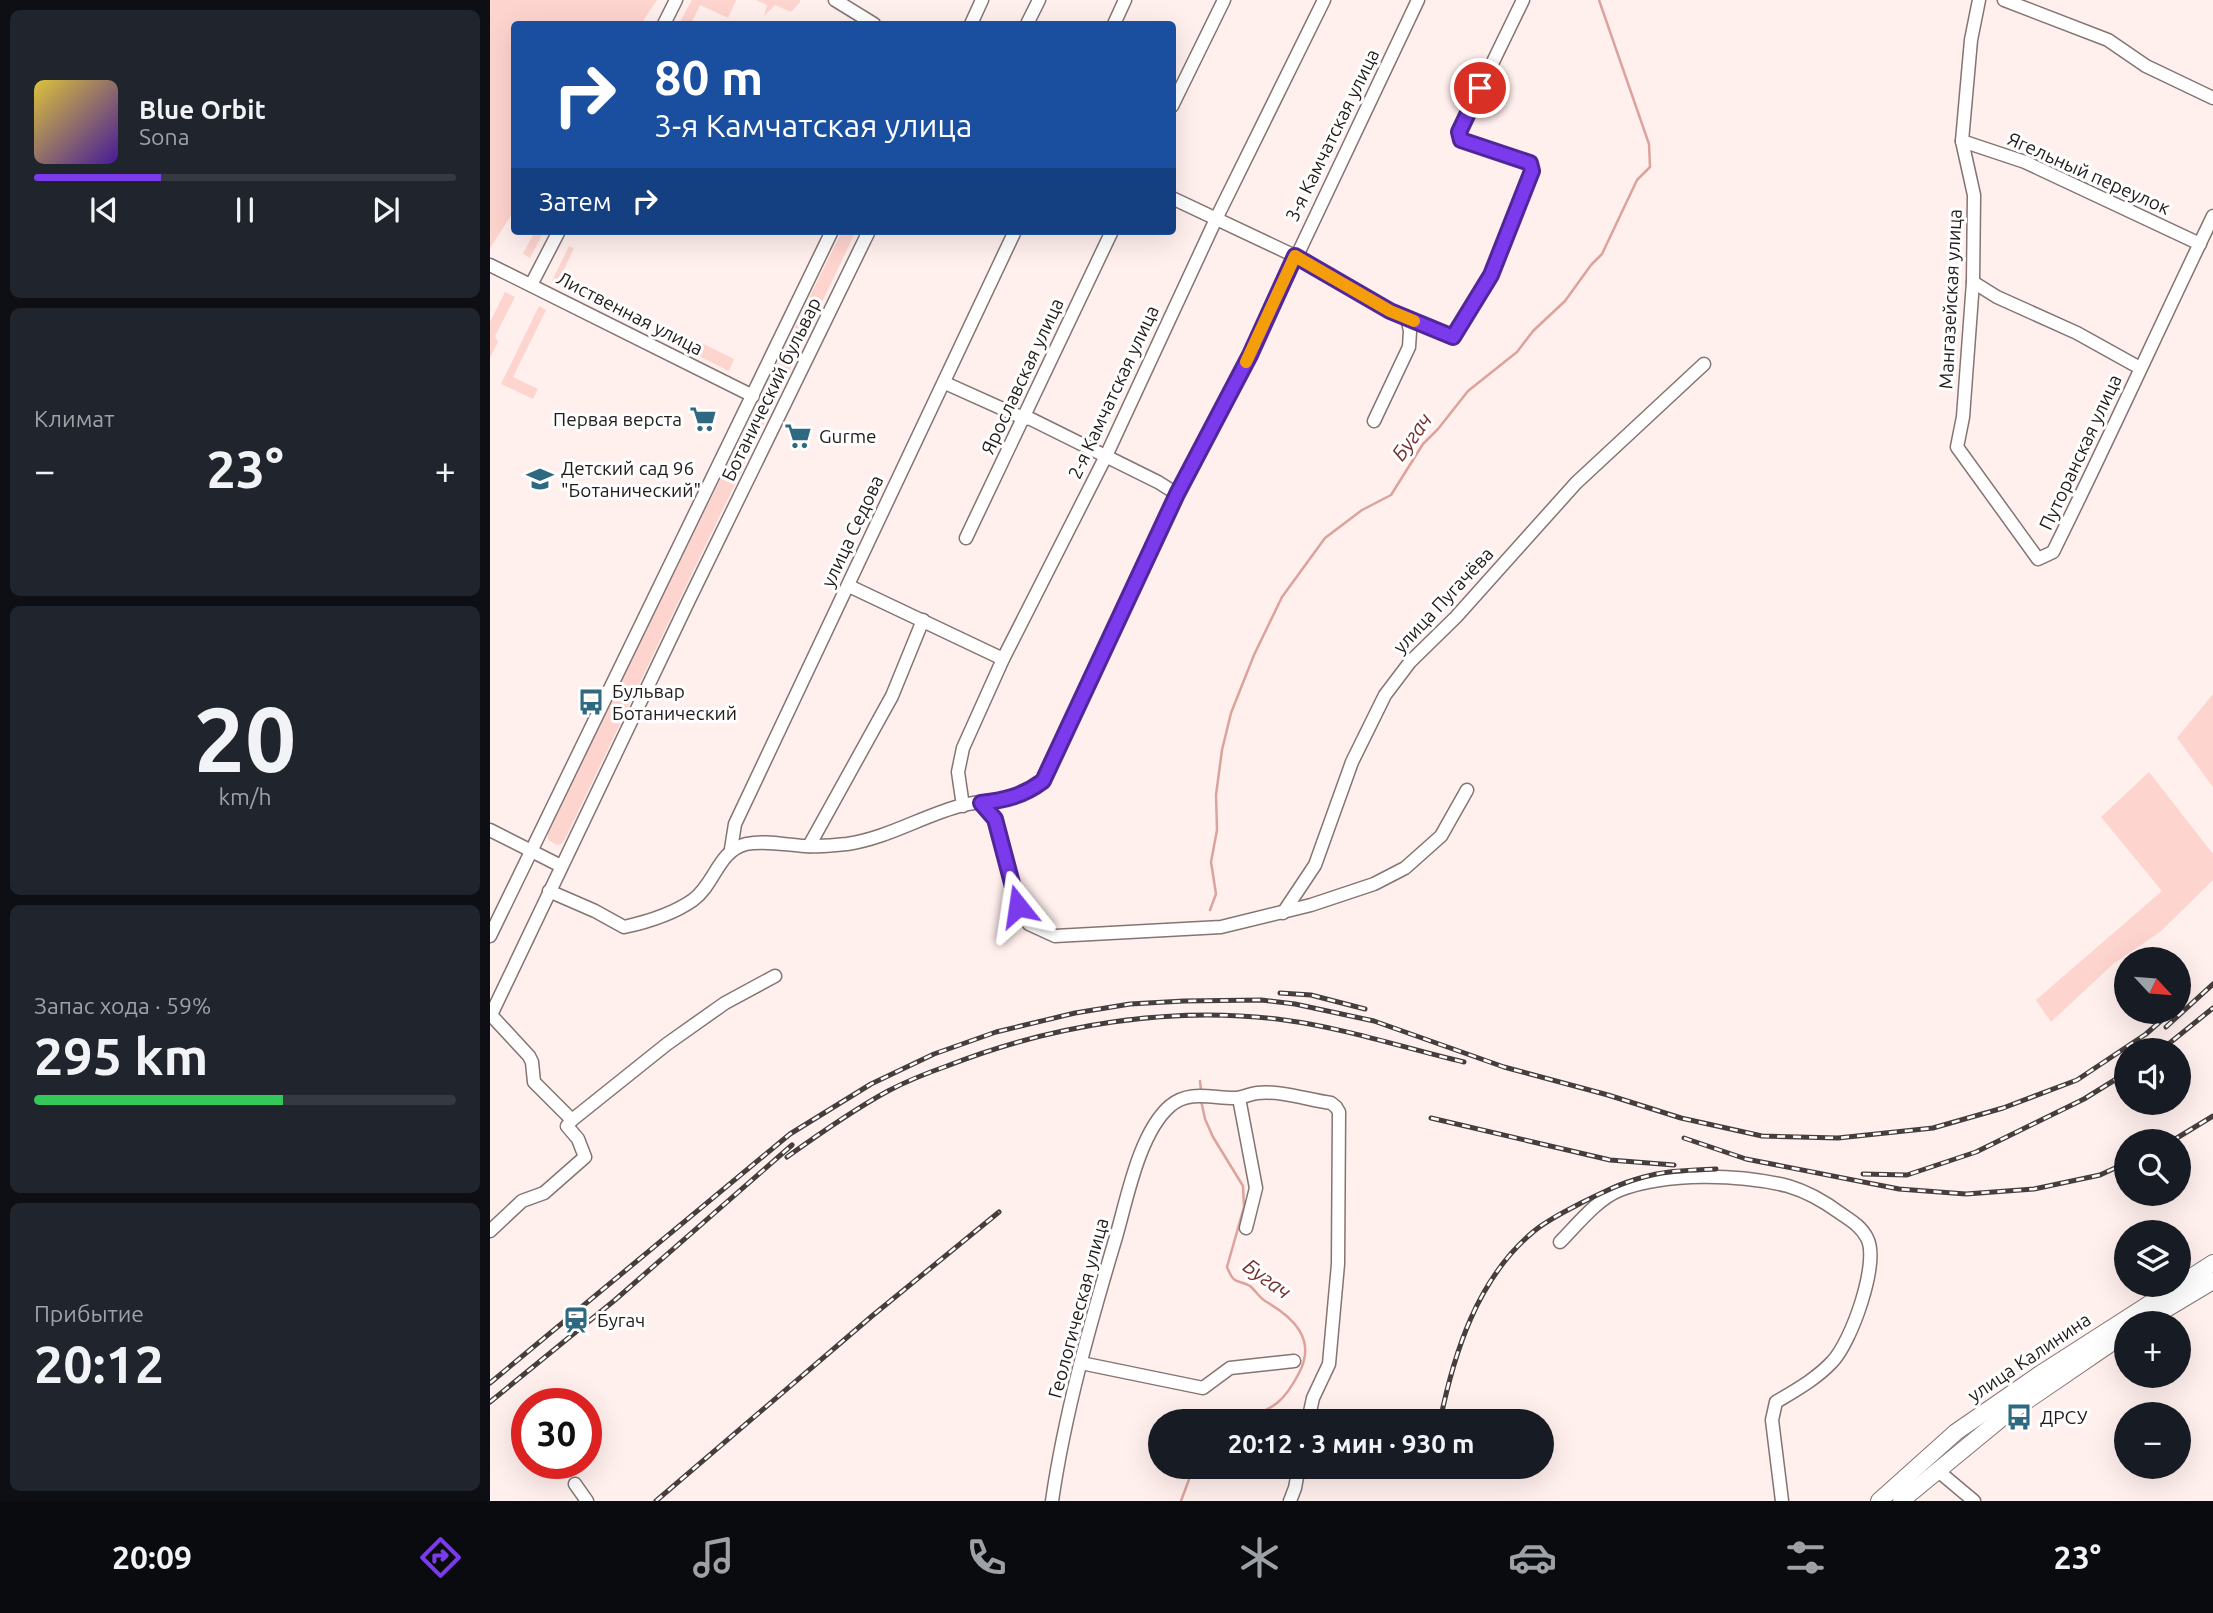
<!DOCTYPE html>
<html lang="ru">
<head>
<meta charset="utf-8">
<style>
  body { margin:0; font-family:Ubuntu,sans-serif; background:#20242c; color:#f1f3f6; height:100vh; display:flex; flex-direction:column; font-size:26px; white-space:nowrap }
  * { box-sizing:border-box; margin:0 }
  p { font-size:23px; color:#9ea1a6 }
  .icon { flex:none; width:38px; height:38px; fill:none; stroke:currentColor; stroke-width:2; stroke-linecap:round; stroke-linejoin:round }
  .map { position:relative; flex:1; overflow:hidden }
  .details { display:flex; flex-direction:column; gap:10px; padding:10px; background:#0d0f14; width:490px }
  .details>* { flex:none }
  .hud { position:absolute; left:21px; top:21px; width:665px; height:214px; border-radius:7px; box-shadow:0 7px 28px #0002; background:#1a4fa0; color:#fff; overflow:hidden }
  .needle { width:46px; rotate:116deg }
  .buttons { position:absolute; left:1624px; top:947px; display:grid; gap:14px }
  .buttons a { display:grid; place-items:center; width:77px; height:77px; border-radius:50%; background:#171b24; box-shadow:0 7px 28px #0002; font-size:35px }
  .speed { position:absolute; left:21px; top:1388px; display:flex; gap:14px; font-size:35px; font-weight:700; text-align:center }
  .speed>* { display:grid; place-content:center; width:91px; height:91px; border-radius:50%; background:#171b24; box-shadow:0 7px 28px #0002; line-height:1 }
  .speed .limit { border:10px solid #d22; background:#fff; color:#111 }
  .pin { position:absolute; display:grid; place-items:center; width:60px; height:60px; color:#fff; margin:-30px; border:4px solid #fff; border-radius:50%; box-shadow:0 2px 7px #0007 }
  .me { position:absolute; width:77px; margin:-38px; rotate:345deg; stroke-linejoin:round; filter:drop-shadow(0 0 5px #0008) }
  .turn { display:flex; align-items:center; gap:24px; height:147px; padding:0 28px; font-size:32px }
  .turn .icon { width:91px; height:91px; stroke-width:2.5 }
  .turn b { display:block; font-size:49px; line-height:60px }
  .then { display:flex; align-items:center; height:66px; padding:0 28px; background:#0003; gap:14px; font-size:26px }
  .big { font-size:52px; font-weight:700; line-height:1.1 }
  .details .widget { flex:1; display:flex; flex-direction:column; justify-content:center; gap:10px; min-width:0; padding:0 24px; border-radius:10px; background:#20242c }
  .details .dial { align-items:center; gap:0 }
  .dial b { font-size:91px; line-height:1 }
  .song { display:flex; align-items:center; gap:21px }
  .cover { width:84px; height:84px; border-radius:10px; background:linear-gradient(135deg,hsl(50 70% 55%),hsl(260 70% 35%)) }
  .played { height:7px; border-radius:4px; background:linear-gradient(90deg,#7c3aed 30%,#363941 30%) }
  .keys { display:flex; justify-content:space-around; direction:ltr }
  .heat { display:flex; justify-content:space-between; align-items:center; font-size:38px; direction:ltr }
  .charge { height:10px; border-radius:5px; background:linear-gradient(90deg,#34c759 59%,#363941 0) }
  .trip { position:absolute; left:658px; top:1409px; width:406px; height:70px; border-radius:35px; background:#171b24; box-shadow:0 7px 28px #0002; font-weight:700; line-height:70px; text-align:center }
  .menu { display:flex; height:112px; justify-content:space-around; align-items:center; background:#090b0e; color:#9ea1a6 }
  .menu .icon { width:49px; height:49px }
  .menu .current { color:#7c3aed }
  .menu b { font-size:32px; color:#f1f3f6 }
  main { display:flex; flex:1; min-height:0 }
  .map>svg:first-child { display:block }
  .green { fill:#fed4cf }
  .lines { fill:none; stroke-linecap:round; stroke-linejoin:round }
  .stream { stroke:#dca39c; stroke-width:2.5 }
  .minor-casing { stroke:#837573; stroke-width:15 }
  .major-casing { stroke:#837573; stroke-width:18 }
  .minor { stroke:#fff; stroke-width:12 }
  .major { stroke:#fff; stroke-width:16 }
  .rail-casing { stroke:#453e3d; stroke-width:5 }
  .rail { stroke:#fff; stroke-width:2.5; stroke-dasharray:8; stroke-linecap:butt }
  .route-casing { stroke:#51269a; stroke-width:18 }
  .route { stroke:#7c3aed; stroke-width:12 }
  .slow { stroke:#f59e0b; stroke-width:12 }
  .labels { text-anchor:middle; stroke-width:6; stroke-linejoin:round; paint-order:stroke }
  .street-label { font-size:19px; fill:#211c1b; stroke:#fff }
  .poi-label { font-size:19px; fill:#211c1b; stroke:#fff; text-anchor:start }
  .water-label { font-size:21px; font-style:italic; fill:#77312d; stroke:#fff }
</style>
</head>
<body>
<main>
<section class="details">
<div class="widget">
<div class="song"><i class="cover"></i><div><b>Blue Orbit</b><p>Sona</p></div></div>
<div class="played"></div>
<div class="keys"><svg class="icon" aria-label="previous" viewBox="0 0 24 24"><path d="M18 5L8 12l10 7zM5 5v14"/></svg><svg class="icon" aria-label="pause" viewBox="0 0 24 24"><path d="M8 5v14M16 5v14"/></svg><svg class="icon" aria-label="next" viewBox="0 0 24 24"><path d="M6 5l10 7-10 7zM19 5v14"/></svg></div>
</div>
<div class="widget"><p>Климат</p>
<div class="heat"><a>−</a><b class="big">23°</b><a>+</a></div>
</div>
<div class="widget dial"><b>20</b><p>km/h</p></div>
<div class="widget"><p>Запас хода · 59%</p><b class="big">295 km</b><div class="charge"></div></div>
<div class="widget"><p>Прибытие</p><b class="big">20:12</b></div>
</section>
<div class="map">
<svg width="1723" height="1501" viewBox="0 0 1723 1501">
  <rect width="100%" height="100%" fill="#ffefed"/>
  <!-- green -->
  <g class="green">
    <polygon points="0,0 167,0 151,24 24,24 24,211 0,248"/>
    <polygon points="202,0 246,0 238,18 210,5 201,24 189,24"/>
    <polygon points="266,0 310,0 310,2 301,12 285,5 274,16 277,5"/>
    <polygon points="45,231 54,231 40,258 33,254"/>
    <polygon points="352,231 366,231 75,839 71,844 67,845 58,840 58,831"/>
    <polygon points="79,246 84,248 72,274 162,319 157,329 62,281"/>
    <polygon points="15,292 25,297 5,336 8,342 0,358 0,322"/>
    <polygon points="49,306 56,310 23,377 48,389 43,399 11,384"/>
    <polygon points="187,331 244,359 239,371 181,342"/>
    <polygon points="1723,694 1723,787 1687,738"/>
    <polygon points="1659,772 1723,854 1723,880 1670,932 1623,964 1561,1022 1546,1000 1672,891 1611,817"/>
  </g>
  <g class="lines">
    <!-- stream -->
    <g class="stream">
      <polyline points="720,910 726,894 721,862 727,830 726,795 732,750 741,713 764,655 792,597 835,538 872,510 901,495 933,444 948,429 978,391 1027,352 1043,331 1075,301 1101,265 1112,254 1147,180 1160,167 1159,144 1109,0"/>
      <polyline points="710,1081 711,1090"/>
      <path d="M711 1100 715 1119 723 1137 753 1186 754 1207 737 1267C745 1287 747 1278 760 1286 765 1290 769 1297 775 1301 803 1317 827 1339 809 1373 793 1404 784 1407 753 1421"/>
      <polyline points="691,1501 704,1466"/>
    </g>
    <!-- minor casing -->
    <g class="minor-casing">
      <g id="minor">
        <polyline points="345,0 384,24"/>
        <path d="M1489 0 1481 40 1472 141 1484 195 1483 282 1473 417 1467 447 1548 559 1563 552C1618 441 1669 328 1723 216"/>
        <polyline points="1514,0 1618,40 1656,66 1723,98"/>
        <polyline points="174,24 186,0"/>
        <polyline points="481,24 492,0"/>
        <polyline points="537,24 549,0"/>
        <polyline points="624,24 635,0"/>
        <polyline points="682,106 734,0"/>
        <polyline points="1472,141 1535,162 1710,244"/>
        <polyline points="682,198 805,256 900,311 963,337 1001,275 1043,171 1039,163 971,140 969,132 1033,0"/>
        <polyline points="0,265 263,396"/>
        <polyline points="1483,282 1507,297 1587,333 1650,368"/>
        <polyline points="41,285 69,231"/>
        <polyline points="455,383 533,418 541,419 668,482 687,494"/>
        <polyline points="884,421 919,347 920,331 917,317"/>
        <polyline points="476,538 622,231"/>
        <polyline points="359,586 513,659"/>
        <polyline points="491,803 504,819 528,906 539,924 565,936 731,927 821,905 884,884 915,868 951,836 977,790"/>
        <polyline points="473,806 468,772 473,748 513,659 616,456 726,219 834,0"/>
        <polyline points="0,830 71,866"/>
        <polyline points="319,846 402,696 433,620"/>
        <polyline points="241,849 245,824 525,231"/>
        <path d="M59 891 105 911 134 927C157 922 183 914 203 900 225 884 228 851 256 844 275 840 296 845 315 846 328 847 344 845 357 844 398 838 434 815 473 805 507 797 522 805 553 781L687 494 760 355 928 0"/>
        <polyline points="793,913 825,865 862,762 895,695 920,662 966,617 1086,483 1214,364"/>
        <polyline points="0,936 342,231"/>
        <polyline points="1,1015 39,1056 42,1062 44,1082 82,1120"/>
        <polyline points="0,1017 199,600 379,231"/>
        <polyline points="749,1098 766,1188 756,1228"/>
        <polyline points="0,1231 32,1201 54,1193 95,1157 88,1139 77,1126 82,1120 177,1044 235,1003 285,976"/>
        <path d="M1070 1242C1087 1225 1107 1199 1130 1190 1177 1172 1249 1174 1298 1186 1315 1191 1335 1202 1350 1213 1360 1220 1371 1226 1377 1238 1390 1262 1361 1343 1342 1362 1326 1379 1306 1390 1286 1402L1282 1420 1292 1501"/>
        <polyline points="591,1363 713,1388 740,1368 804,1361"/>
        <polyline points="1447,1470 1484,1501"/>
        <polyline points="85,1484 97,1501"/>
        <path d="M562 1501C575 1412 600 1324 626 1237 637 1199 649 1133 680 1106 700 1089 724 1099 747 1098 754 1097 760 1094 767 1093 790 1090 818 1100 841 1103L846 1107 849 1112 848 1264 839 1364 823 1398 818 1421"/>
        <polyline points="800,1501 805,1488 809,1466"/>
      </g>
    </g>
    <!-- major casing -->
    <g class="major-casing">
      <g id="major">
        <polyline points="1653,1323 1723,1281"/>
        <polyline points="1389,1501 1466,1432 1550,1374 1723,1263"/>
        <polyline points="1411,1501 1513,1417 1636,1333"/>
      </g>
    </g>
    <!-- minor -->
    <use href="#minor" class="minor"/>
    <!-- major -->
    <use href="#major" class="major"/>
    <!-- rail casing -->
    <g class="rail-casing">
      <g id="rail">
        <polyline points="790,993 821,995 875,1009"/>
        <polyline points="1676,1027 1723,984"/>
        <polyline points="1671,1050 1723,1008"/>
        <polyline points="941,1118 1120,1160 1184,1165"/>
        <polyline points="1194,1138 1256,1159 1409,1189 1476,1194 1544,1189 1610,1175 1636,1163"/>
        <polyline points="1682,1141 1723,1116"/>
        <path d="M297 1157C329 1134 363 1110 398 1091 417 1081 437 1073 457 1066 561 1025 682 1005 794 1020 855 1028 914 1048 974 1062"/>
        <polyline points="1373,1174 1417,1175 1486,1152 1594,1099 1636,1073"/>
        <polyline points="0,1383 300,1134 381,1084 444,1054 506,1032 585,1013 640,1004 694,1001 771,1000 805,1004 884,1021 1014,1067 1118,1095 1191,1118 1272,1136 1348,1138 1443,1128 1513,1108 1587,1080 1656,1034 1681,1012"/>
        <polyline points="0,1402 125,1300 302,1145"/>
        <path d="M950 1421C964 1353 987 1279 1043 1232 1057 1220 1076 1211 1093 1202 1115 1191 1138 1180 1162 1175 1183 1170 1205 1170 1226 1169"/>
        <polyline points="166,1501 382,1316 509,1212"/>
      </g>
    </g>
    <!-- rail -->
    <use href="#rail" class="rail"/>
  </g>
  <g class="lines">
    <!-- route casing -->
    <g class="route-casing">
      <path id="route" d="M528 906 505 819 491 803C515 800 533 796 553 781L687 494 760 355 805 256 900 311 963 337 1001 275 1042 171 1040 163 971 140 969 132 990 88"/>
    </g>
    <!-- route -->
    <use href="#route" class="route"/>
    <!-- slow -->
    <polyline class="slow" points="756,362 805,256 900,311 924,321"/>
  </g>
  <!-- icons -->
  <defs>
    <g id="supermarket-bare" transform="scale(2.1)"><path d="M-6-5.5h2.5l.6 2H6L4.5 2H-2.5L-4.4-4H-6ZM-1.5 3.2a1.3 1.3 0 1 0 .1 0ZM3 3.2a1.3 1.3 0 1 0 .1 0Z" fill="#2e6981" stroke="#fff" stroke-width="2.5" paint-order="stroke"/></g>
    <g id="school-bare" transform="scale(2.1)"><path d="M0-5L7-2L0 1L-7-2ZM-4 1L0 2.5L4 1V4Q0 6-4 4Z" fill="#2e6981" stroke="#fff" stroke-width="2.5" paint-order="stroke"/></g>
    <g id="bus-bare" transform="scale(2.1)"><path d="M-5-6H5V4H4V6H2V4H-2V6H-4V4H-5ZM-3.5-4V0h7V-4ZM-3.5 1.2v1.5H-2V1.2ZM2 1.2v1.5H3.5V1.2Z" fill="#2e6981" stroke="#fff" stroke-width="2.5" paint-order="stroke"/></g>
    <g id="station-bare" transform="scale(2.1)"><path d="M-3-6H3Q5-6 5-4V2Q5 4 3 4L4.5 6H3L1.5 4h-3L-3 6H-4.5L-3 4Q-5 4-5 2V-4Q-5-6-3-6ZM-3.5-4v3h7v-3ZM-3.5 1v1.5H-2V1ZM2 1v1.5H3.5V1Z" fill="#2e6981" stroke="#fff" stroke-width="2.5" paint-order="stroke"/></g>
  </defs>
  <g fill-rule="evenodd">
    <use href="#supermarket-bare" x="213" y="419"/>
    <use href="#supermarket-bare" x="308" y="436"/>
    <use href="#school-bare" x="50" y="479"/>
    <use href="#bus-bare" x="101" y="702"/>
    <use href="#station-bare" x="86" y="1320"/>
    <use href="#bus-bare" x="1529" y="1417"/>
  </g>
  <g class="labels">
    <!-- street labels -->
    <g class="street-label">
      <text transform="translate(842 135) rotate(-64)" y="7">3-я Камчатская улица</text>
      <text transform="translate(1599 173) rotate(24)" y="7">Ягельный переулок</text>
      <text transform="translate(1460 299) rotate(-87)" y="7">Мангазейская улица</text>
      <text transform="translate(140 313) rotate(27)" y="7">Лиственная улица</text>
      <text transform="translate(532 376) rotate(-65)" y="7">Ярославская улица</text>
      <text transform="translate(281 389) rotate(-64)" y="7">Ботанический бульвар</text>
      <text transform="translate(623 392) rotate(-65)" y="7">2-я Камчатская улица</text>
      <text transform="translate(1590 452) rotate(-65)" y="7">Путоранская улица</text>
      <text transform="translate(362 531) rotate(-65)" y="7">улица Седова</text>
      <text transform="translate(953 600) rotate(-47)" y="7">улица Пугачёва</text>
      <text transform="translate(588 1308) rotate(-75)" y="7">Геологическая улица</text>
      <text transform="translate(1539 1357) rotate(-34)" y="7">улица Калинина</text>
    </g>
    <!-- poi labels -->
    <g class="poi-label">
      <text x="192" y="426" text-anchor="end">Первая верста</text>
      <text x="329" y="443">Gurme</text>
      <text x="71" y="475">Детский сад 96<tspan x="71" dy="22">"Ботанический"</tspan></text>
      <text x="122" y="698">Бульвар<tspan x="122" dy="22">Ботанический</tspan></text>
      <text x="107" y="1327">Бугач</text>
      <text x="1550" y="1424">ДРСУ</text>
    </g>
    <!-- water labels -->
    <g class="water-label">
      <text transform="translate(922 437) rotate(-54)" y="7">Бугач</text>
      <text transform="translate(777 1279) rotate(36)" y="7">Бугач</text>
    </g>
  </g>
</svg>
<div class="buttons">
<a><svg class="needle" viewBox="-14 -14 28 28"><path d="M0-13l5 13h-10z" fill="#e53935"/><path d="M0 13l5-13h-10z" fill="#9ea1a6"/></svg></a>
<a><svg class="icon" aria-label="sound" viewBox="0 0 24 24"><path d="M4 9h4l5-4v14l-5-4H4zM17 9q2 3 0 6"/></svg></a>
<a><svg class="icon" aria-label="search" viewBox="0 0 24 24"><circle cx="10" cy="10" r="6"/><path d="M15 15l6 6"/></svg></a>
<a><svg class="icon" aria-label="layers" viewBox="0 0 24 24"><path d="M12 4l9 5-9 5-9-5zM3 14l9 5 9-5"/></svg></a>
<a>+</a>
<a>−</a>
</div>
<div class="speed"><div class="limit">30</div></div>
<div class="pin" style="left:990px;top:88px;background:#d93025"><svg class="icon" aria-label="arrive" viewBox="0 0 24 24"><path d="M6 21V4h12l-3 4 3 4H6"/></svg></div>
<svg class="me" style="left:528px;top:906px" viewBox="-20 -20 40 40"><path d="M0-17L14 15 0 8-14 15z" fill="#7c3aed" stroke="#fff" stroke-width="4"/></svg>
<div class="trip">20:12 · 3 мин · 930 m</div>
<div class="hud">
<div class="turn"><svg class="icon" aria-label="right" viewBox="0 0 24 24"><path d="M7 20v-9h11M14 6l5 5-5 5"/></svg><div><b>80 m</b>3-я Камчатская улица</div></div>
<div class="then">Затем<svg class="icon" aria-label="right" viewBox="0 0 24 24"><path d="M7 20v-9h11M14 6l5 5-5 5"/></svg></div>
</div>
</div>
</main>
<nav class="menu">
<b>20:09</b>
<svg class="icon current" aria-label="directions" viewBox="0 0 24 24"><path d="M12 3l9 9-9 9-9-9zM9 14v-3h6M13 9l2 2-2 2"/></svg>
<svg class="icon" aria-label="music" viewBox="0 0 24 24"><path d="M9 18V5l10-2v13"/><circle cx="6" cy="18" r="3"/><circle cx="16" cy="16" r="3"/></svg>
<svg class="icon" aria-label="phone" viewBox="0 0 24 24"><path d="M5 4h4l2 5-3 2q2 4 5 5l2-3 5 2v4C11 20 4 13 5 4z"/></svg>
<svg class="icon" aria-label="climate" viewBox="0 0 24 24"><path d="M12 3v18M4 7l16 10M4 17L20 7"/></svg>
<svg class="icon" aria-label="car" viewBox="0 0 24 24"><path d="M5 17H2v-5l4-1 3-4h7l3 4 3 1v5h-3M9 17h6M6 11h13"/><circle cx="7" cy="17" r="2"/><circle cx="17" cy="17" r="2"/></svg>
<svg class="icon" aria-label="filters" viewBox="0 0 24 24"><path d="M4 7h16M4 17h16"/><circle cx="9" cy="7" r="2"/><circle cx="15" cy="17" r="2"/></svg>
<b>23°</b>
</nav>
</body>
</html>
